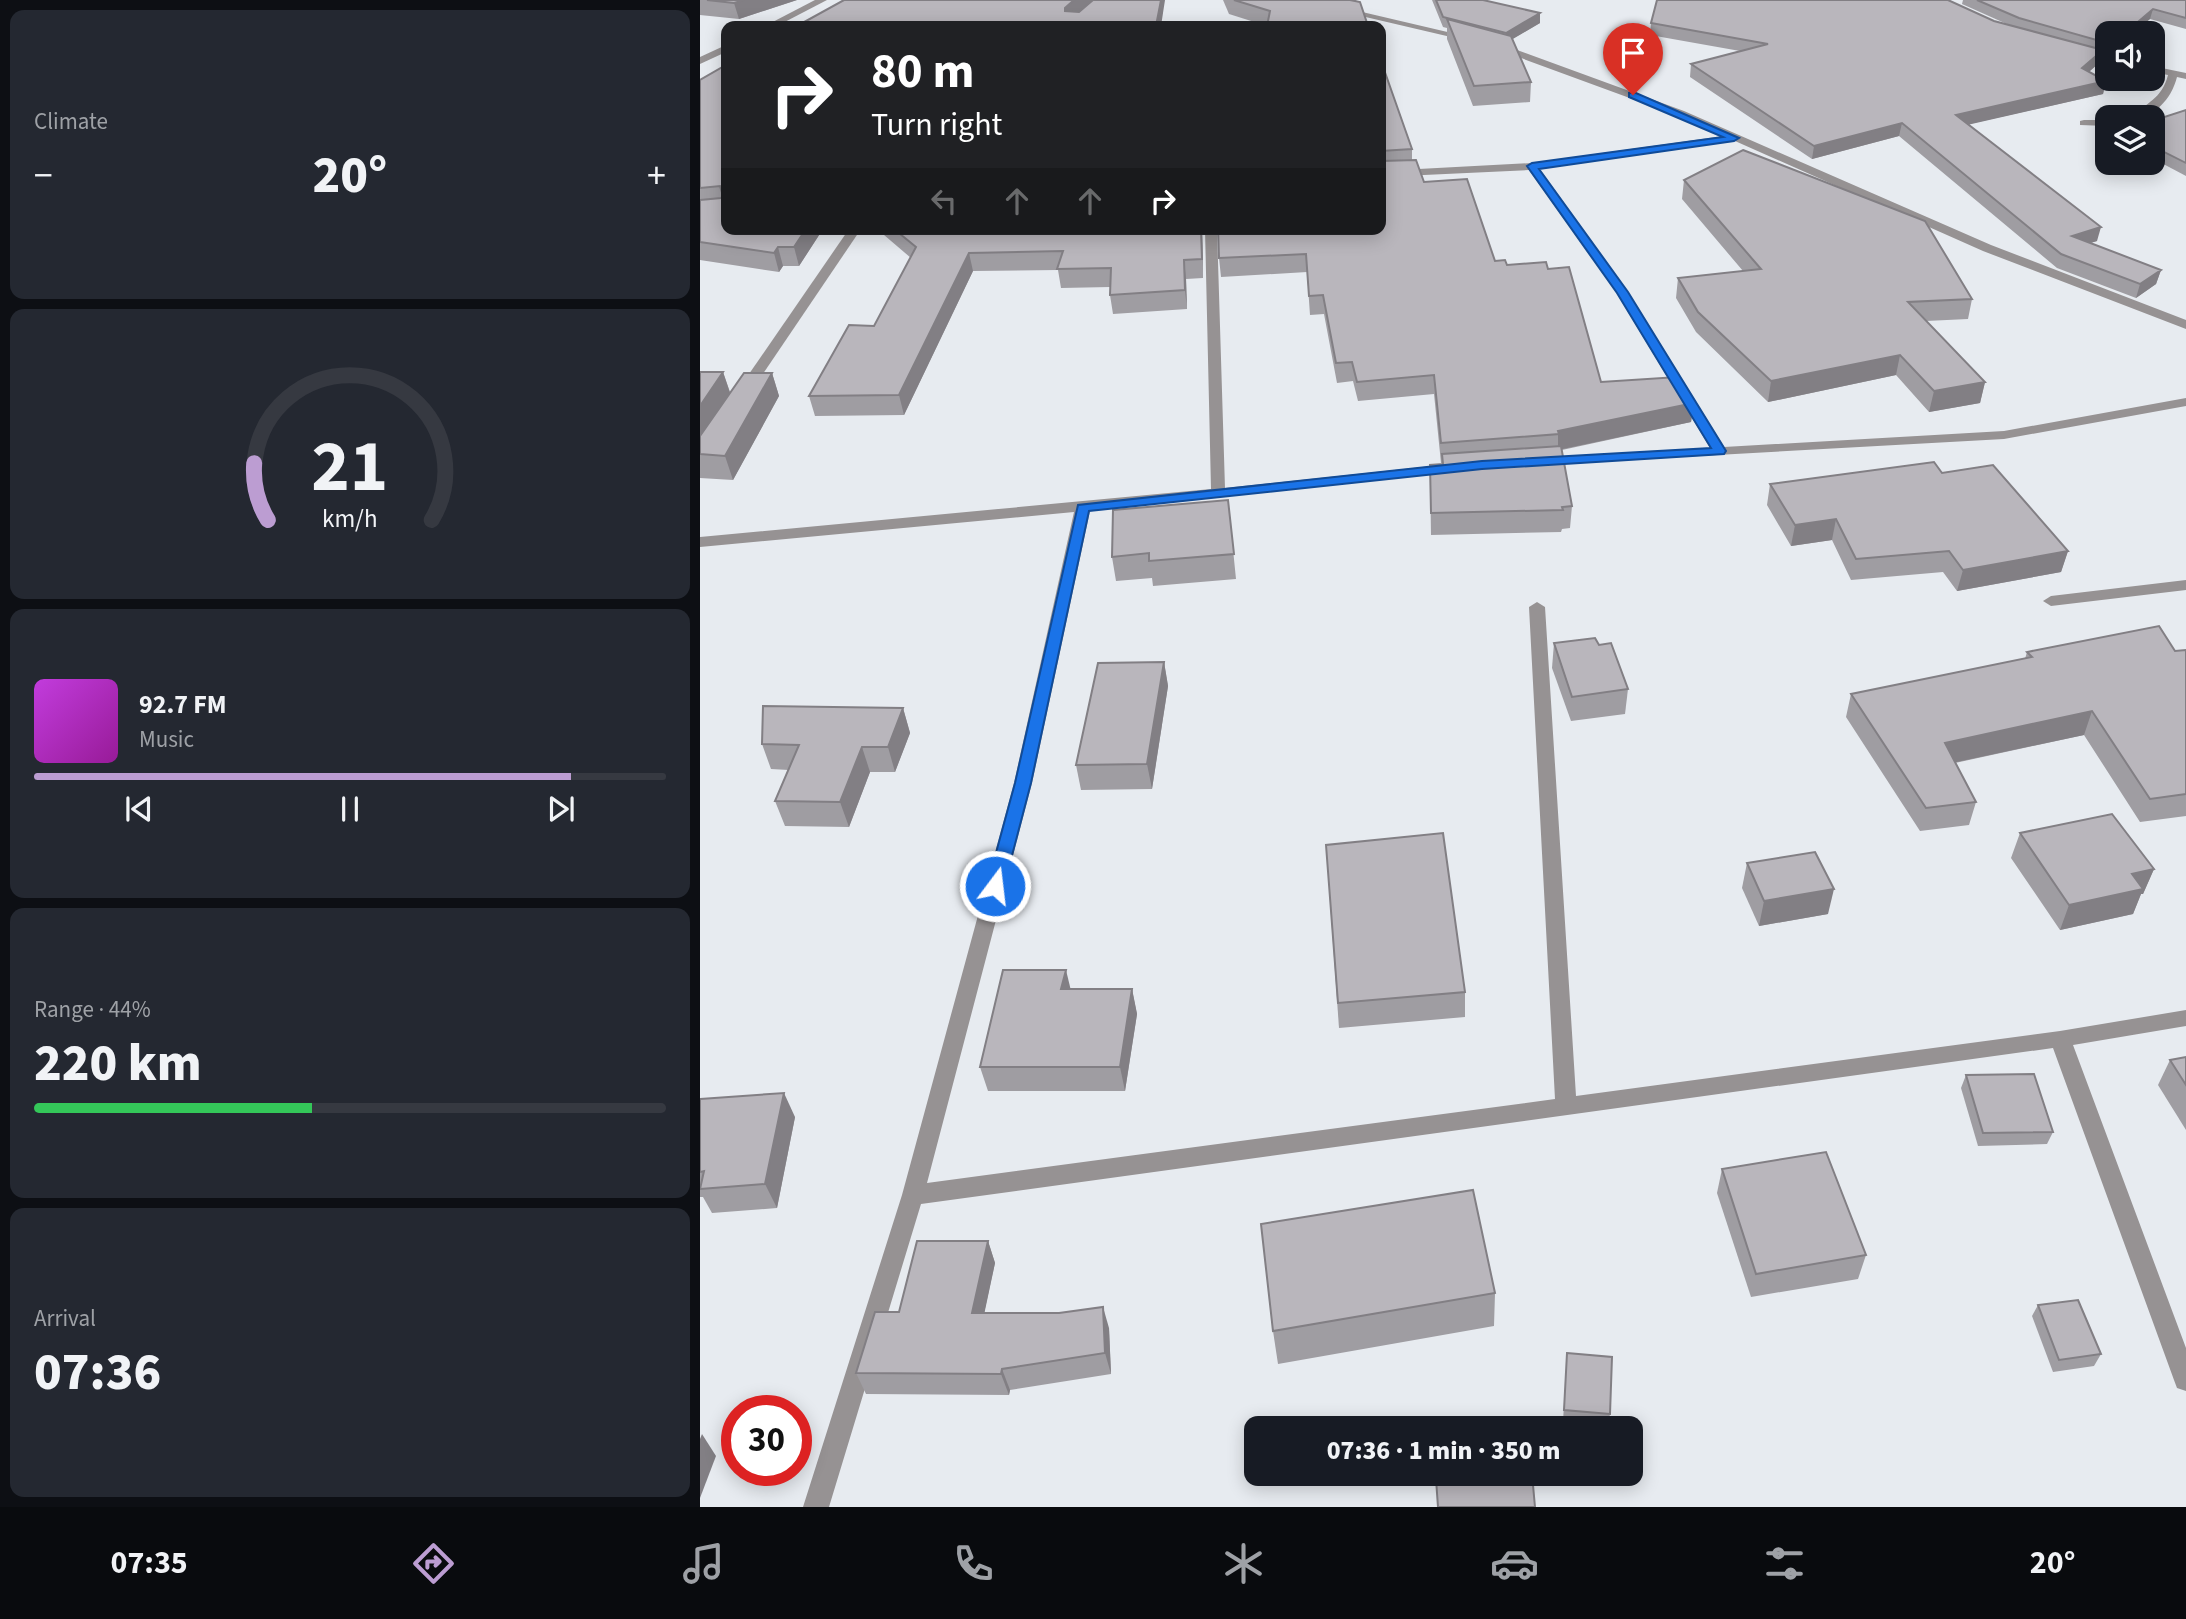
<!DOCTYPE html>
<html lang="en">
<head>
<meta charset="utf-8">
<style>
  body { margin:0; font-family:"Source Sans 3",sans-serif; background:#242831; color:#f1f3f6; height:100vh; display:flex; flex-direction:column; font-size:26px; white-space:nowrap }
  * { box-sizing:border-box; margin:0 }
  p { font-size:23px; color:#9ea1a6 }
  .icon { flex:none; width:38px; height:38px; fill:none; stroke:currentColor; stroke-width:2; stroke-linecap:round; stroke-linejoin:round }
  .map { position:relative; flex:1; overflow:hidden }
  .side { display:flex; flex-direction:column; gap:10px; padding:10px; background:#0d0f14; width:700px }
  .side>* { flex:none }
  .banner { position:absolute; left:21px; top:21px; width:665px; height:214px; border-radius:14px; box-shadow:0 4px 18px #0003; background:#202124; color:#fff; overflow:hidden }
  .buttons { position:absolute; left:1395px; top:21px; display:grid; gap:14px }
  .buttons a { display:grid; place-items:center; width:70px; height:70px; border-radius:14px; background:#171b24; box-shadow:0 4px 18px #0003; font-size:35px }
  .speed { position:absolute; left:21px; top:1395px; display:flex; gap:14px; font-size:35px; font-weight:700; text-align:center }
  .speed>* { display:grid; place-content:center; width:91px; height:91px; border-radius:50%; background:#171b24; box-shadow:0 4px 18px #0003; line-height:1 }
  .speed .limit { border:10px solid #d22; background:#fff; color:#111 }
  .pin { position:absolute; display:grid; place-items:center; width:60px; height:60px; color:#fff; margin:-72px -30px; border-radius:50% 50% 50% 0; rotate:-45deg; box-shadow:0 0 7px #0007 }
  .pin .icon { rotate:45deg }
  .me { position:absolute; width:77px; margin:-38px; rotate:15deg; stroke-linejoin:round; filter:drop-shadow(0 0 5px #0008) }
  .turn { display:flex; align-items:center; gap:24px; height:147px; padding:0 35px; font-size:32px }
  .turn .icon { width:91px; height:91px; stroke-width:2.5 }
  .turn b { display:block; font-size:49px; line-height:60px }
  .lanes { display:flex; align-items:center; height:66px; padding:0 35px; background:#0003; justify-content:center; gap:35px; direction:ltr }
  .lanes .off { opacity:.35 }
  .big { font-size:52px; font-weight:800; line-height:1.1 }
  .side .card { flex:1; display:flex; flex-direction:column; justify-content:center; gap:10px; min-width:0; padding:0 24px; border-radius:14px; background:#242831 }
  .side .dial { align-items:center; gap:0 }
  .dial svg { height:182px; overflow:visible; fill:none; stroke:#363941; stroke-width:7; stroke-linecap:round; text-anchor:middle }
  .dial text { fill:#f1f3f6; stroke:none }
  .song { display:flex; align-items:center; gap:21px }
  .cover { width:84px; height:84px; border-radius:10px; background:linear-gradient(135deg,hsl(290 70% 55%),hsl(300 70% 35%)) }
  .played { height:7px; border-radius:4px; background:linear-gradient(90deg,#bc9dd2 85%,#363941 85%) }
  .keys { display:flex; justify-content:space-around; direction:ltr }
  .heat { display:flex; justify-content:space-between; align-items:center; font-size:38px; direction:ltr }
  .charge { height:10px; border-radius:5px; background:linear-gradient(90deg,#34c759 44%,#363941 0) }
  .trip { position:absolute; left:544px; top:1416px; width:399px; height:70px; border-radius:14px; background:#171b24; box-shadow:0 4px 18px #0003; font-weight:800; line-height:70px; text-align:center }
  .tabs { display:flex; height:112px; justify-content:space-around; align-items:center; background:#090b0e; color:#9ea1a6 }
  .tabs .icon { width:49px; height:49px }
  .tabs .active { color:#bc9dd2 }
  .tabs b { font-size:32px; color:#f1f3f6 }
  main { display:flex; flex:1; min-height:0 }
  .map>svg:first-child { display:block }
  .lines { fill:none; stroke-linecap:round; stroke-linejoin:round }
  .street { fill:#969293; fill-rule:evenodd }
  .wall { fill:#9f9da2 }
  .shaded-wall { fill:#827f84 }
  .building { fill:#b9b6bc; stroke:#827f84; stroke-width:2 }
  .route { fill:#1a73e8; stroke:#114b97; stroke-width:2 }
</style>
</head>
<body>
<main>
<section class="side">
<div class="card"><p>Climate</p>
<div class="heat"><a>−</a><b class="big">20°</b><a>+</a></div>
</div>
<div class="card dial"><svg viewBox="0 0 100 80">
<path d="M14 69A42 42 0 1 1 86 69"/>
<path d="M14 69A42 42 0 0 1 8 44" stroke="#bc9dd2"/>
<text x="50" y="56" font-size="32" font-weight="700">21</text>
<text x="50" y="72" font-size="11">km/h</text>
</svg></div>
<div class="card">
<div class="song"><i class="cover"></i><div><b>92.7 FM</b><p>Music</p></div></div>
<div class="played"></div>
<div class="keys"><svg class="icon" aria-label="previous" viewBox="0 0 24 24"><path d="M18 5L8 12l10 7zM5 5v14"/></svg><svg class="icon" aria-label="pause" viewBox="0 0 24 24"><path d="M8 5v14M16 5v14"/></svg><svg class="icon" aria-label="next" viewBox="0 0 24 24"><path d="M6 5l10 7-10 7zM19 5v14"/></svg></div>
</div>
<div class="card"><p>Range · 44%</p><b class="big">220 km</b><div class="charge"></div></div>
<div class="card"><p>Arrival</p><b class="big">07:36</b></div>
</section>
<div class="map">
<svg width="1486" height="1507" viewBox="0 0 1486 1507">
  <rect width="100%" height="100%" fill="#e7ebf0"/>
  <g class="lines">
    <!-- street -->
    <g class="street">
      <polygon points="115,0 127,0 77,26 65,26"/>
      <polygon points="593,0 611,0 773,38 768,41"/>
      <polygon points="795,42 984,111 1291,245 1486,320 1486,329 1283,251 1035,141 839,168 928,292 1024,447 1304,431 1486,398 1486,406 1304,439 837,465 835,462 837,459 842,458 1010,448 916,292 829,170 681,177 681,171 832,163 1023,136 976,115 791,47 791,43"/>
      <polygon points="26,45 26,52 0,64 0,57"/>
      <path d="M1452 66 1486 73V79L1477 77C1471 100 1455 117 1431 117 1446 103 1462 99 1468 75L1452 72Z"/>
      <polygon points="1384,120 1407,120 1407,126 1380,125 1380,121"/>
      <polygon points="149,229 161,229 50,393 40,393 38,390"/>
      <polygon points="505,229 517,229 525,488 751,464 758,468 751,472 390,511 332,783 227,1183 855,1099 829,607 837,602 845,607 876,1096 1360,1031 1486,1010 1486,1026 1373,1045 1486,1348 1486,1391 1477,1388 1474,1380 1353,1048 221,1204 129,1507 103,1507 202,1195 314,783 374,512 0,547 0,537 511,489"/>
      <polygon points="1486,580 1486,590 1351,606 1343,601 1351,596"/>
    </g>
  </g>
  <!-- wall -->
  <g class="wall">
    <polygon points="0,0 97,0 39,19 0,15"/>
    <polygon points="523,0 656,0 668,26 567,26 529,14"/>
    <polygon points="732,0 783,0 840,13 840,23 812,39 831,82 830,102 773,106 747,39 747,28 743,27"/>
    <polygon points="1263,0 1486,0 1486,29 1450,19 1407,33 1407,54 1402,52 1399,63 1389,72 1406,81 1403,94 1269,124 1397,241 1390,243 1461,270 1456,284 1436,298 1357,268 1199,136 1112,159 990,77 991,64 1040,51 950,35 951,23 1294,21 1309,25 1262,4"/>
    <polygon points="681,61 712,149 712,160 724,182 795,261 807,265 901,382 994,403 991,422 862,450 872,506 870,528 862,529 861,532 731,535 730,465 742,464 742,463 741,463 734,394 658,401 653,381 637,383 624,314 610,315 607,272 521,277 519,258 681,229"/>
    <polygon points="0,80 123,229 99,266 83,266 79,272 0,260"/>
    <polygon points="1486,110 1486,176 1452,158 1452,121"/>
    <polygon points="984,180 1272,299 1268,319 1226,321 1285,382 1280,403 1229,412 1196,375 1068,402 996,332 976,298 978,278 1043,271 982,199"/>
    <polygon points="177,229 502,229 503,278 486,279 487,309 413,314 410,295 410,287 361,288 358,270 273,271 204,415 115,416 109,396 174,326 211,258"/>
    <polygon points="0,372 23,372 30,392 72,373 79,396 33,480 0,478"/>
    <polygon points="1242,473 1368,551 1361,572 1257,591 1243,572 1151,580 1132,540 1091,546 1067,505 1070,484"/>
    <polygon points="528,500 536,579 453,586 452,578 416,581 412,557"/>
    <polygon points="854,643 899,645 928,689 925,714 871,721 852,668"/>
    <polygon points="1486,650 1486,816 1440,822 1384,735 1255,763 1276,802 1269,825 1220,831 1146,717 1151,694 1325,659 1327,652"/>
    <polygon points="464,662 468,686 452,789 381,790 376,765"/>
    <polygon points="203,708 210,733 195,772 170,772 149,827 85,826 75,801 89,770 71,769 62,744"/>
    <polygon points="1320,833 1454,869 1443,894 1441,894 1433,914 1360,930 1311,858"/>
    <polygon points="626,845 765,992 765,1017 639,1028"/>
    <polygon points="1047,863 1128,914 1059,926 1042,888"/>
    <polygon points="371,989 432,989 437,1014 425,1091 288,1091 280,1067"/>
    <polygon points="1486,1057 1486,1130 1458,1085 1470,1060"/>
    <polygon points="1266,1075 1353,1132 1347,1144 1278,1146 1261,1088"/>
    <polygon points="0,1099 95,1117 77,1208 12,1213 3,1197 0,1197"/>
    <polygon points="1022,1169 1166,1255 1158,1279 1051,1297 1017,1193"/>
    <polygon points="288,1241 295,1263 284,1313 409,1328 411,1374 310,1390 309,1395 166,1394 156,1373 199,1312"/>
    <polygon points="795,1293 794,1326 578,1364 573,1331"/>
    <polygon points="1338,1305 1401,1354 1394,1366 1353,1372 1332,1316"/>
    <polygon points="867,1353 910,1414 908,1425 863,1422"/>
  </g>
  <!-- shaded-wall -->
  <g class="shaded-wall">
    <polygon points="44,0 97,0 39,19 34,3"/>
    <polygon points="374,0 395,0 367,26 365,8"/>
    <polygon points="461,0 465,0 461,26 456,26"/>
    <polygon points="1453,9 1450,19 1434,33 1425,33"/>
    <polygon points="840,13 840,23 806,43 806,33"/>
    <polygon points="1403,50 1399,63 1378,81 1382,68"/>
    <polygon points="1406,81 1403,94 1254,128 1256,115"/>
    <polygon points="1202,123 1199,136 1112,159 1114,146"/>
    <polygon points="1401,227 1397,241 1368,250 1372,236"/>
    <polygon points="106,229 123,229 99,266 94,247"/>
    <polygon points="501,229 502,229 503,278 502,259"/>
    <polygon points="78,247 83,266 79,272 74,253"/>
    <polygon points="269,253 273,271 204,415 199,395"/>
    <polygon points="484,260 486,279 487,309 485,290"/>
    <polygon points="1461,270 1456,284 1436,298 1440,284"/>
    <polygon points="1200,355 1196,375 1068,402 1071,381"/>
    <polygon points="23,372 31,396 0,441 0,406"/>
    <polygon points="72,373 79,396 33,480 25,456"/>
    <polygon points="1285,382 1280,403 1229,412 1234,391"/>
    <polygon points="994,403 991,422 858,450 858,431"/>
    <polygon points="1136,519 1132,540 1091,546 1095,525"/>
    <polygon points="1368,551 1361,572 1257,591 1263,570"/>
    <polygon points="464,662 468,686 452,789 447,764"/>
    <polygon points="203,708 210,733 195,772 188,747"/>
    <polygon points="1392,711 1384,735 1238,766 1245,743"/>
    <polygon points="162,747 170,772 149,827 140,802"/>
    <polygon points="1454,869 1443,894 1441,894 1433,914 1360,930 1369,905 1432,874"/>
    <polygon points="1134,889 1128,914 1059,926 1064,901"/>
    <polygon points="366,970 372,995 361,989"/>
    <polygon points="432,989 437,1014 425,1091 420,1067"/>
    <polygon points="84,1093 95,1117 77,1208 65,1184"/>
    <polygon points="288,1241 295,1263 280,1334 272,1313"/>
    <polygon points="403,1307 409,1328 411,1374 405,1353"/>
    <polygon points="302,1369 310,1390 309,1395 301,1374"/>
    <polygon points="2,1434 16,1456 0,1498 0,1439"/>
  </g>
  <!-- building -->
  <g class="building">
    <polygon points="7,0 44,0 34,3"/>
    <polygon points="144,0 374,0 365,8 365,11 379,12 393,0 461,0 456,26 97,26"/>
    <polygon points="534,0 650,0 660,2 668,26 567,26 570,11"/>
    <polygon points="736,0 783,0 840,13 806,33 743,17"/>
    <polygon points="957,0 1248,0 1294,21 1403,50 1382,68 1406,81 1256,115 1401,227 1372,236 1461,270 1440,284 1361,254 1202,123 1114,146 991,64 1068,44 951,23"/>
    <polygon points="1277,0 1486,0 1486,18 1453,9 1425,33 1407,33 1407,43 1319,18"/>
    <polygon points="747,19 811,36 831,82 774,86"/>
    <polygon points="681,61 712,149 681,151"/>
    <polygon points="26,65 26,229 106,229 94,247 78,247 74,253 0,242 0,200 21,198 23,196 20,186 0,188 0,80"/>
    <polygon points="1486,110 1486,163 1452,146 1452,121"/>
    <polygon points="1043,150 1225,221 1272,299 1208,302 1285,382 1234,391 1200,355 1071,381 998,312 978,278 1061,269 984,180"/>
    <polygon points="716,160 724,182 767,179 795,261 805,260 807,265 846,262 848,269 869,267 901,382 978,377 994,403 858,431 859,434 741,443 734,375 657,382 652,362 636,363 623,295 609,296 606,254 519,258 518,229 681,229 681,161"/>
    <polygon points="194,229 501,229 502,259 484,260 485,290 410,295 411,268 357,269 363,251 269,253 199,395 109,396 149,325 174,326 216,247"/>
    <polygon points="0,372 23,372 0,406"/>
    <polygon points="44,373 72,373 25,456 0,454 0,436"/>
    <polygon points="861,446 872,506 862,507 863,510 731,513 730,465 743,464 742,454"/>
    <polygon points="1234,462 1242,473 1293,465 1368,551 1263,570 1249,551 1156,559 1136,519 1095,525 1070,484"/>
    <polygon points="528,500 534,554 449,561 449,553 412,557 413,510"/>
    <polygon points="1459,626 1475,651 1486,650 1486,794 1450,799 1392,711 1245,743 1276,802 1226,808 1151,694 1332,657 1327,652"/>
    <polygon points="895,638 899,645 911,643 928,689 872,697 854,643"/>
    <polygon points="464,662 447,764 376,765 398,663"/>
    <polygon points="63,706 203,708 188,747 162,747 140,802 75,801 99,745 62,744"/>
    <polygon points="1412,814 1454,869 1432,874 1443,889 1369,905 1320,833"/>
    <polygon points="743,833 765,992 638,1003 626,845"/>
    <polygon points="1115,852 1134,889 1064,901 1047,863"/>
    <polygon points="303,970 366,970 361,989 432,989 420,1067 280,1067"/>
    <polygon points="1486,1057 1486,1085 1470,1060"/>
    <polygon points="1334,1074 1353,1132 1283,1133 1266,1075"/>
    <polygon points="84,1093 65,1184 0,1189 4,1171 0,1172 0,1099"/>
    <polygon points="1126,1152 1166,1255 1056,1274 1022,1169"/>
    <polygon points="773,1190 795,1293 573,1331 561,1224"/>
    <polygon points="217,1241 288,1241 272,1313 359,1313 403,1307 405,1353 302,1369 301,1374 156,1373 175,1312 199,1312"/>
    <polygon points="1378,1300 1401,1354 1359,1360 1338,1305"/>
    <polygon points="867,1353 912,1357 910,1414 864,1410"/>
    <polygon points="832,1474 835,1507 738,1507 736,1479"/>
  </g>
  <!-- route -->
  <polygon class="route" points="929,93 936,93 1039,138 1034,141 839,169 928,292 1026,451 1024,454 782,469 389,511 331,783 304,886 301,890 289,890 287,886 315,783 378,505 782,461 1011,448 917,293 827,166 832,163 1023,137 929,97"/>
</svg>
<div class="buttons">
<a><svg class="icon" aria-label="sound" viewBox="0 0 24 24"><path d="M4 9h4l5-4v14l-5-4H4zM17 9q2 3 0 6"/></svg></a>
<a><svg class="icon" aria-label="layers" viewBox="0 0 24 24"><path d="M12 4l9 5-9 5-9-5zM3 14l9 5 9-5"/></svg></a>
</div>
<div class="speed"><div class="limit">30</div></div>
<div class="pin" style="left:933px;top:95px;background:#d93025"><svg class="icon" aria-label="arrive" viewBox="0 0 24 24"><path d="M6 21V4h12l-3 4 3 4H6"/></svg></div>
<svg class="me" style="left:295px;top:886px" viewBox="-20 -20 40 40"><circle r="17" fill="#1a73e8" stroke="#fff" stroke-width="3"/><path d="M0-11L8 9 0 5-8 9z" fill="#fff"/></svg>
<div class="trip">07:36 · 1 min · 350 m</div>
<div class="banner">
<div class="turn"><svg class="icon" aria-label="right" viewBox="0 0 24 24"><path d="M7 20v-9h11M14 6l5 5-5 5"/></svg><div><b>80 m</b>Turn right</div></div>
<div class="lanes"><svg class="icon off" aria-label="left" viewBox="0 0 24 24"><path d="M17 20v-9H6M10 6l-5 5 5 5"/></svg><svg class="icon off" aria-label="ahead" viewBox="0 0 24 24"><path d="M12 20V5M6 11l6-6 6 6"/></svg><svg class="icon off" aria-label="ahead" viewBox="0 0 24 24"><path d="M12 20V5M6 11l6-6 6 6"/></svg><svg class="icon" aria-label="right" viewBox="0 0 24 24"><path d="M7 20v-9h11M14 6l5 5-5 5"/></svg></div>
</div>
</div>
</main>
<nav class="tabs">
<b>07:35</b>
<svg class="icon active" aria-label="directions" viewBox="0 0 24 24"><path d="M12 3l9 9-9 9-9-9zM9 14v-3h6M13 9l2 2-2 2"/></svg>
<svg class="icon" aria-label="music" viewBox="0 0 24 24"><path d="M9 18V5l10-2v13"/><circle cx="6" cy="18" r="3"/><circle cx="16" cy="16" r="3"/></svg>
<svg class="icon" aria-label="phone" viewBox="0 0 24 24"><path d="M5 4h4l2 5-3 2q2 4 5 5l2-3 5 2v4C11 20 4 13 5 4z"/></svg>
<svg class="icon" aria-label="climate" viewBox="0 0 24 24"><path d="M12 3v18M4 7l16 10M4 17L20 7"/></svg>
<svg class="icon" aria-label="car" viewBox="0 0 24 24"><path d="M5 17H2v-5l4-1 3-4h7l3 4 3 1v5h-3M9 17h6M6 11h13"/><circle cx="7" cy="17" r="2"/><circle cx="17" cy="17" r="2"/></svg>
<svg class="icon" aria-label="filters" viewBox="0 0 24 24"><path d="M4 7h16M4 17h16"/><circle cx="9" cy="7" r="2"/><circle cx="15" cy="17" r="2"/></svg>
<b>20°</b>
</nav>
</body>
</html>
